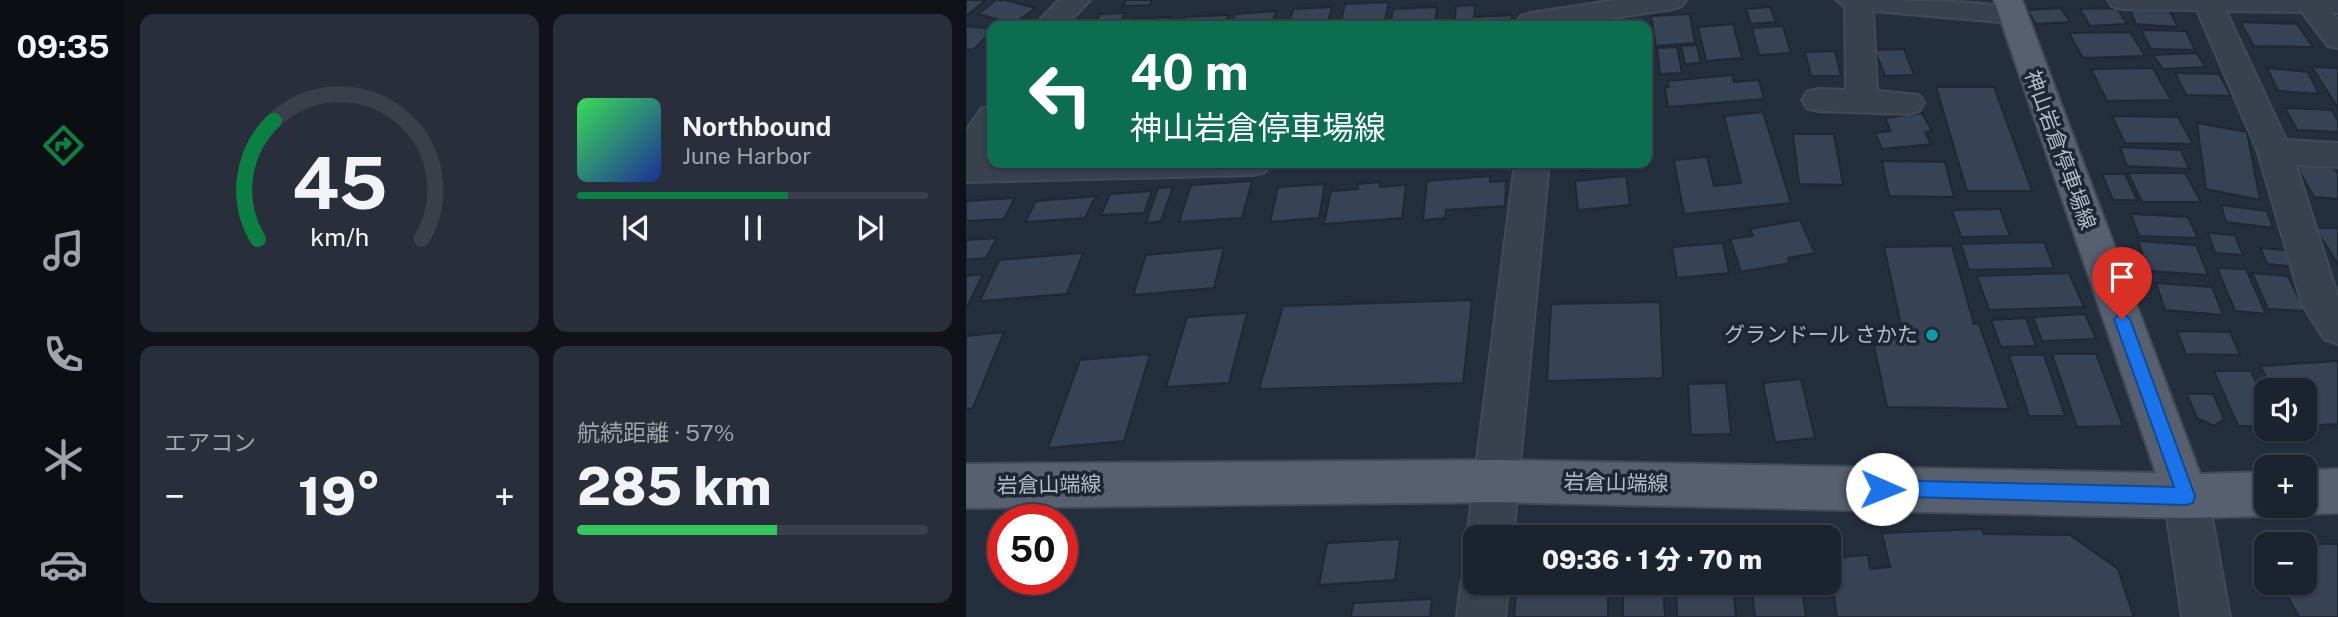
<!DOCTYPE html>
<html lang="ja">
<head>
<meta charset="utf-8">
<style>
  body { margin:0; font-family:"Public Sans","Noto Sans JP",sans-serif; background:#282f3a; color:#f1f3f6; height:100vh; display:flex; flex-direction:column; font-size:26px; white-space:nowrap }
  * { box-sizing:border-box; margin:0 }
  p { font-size:23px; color:#a0a4aa }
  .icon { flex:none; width:38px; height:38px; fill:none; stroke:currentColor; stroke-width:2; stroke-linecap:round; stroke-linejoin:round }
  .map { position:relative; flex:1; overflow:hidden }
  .panel { display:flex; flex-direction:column; gap:14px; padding:14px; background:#0f1319; width:840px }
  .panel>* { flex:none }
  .top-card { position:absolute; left:21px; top:21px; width:665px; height:147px; border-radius:14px; box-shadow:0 2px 5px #0004,0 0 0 2px #39404a; background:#0b6e4f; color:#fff; overflow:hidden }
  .tools { position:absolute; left:1288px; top:378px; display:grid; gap:14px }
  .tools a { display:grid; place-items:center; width:63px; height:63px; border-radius:14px; background:#1b232e; box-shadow:0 2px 5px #0004,0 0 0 2px #39404a; font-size:35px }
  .speed { position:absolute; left:21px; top:504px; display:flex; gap:14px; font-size:35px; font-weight:700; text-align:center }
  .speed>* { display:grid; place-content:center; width:91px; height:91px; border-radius:50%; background:#1b232e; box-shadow:0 2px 5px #0004,0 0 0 2px #39404a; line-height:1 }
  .speed .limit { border:10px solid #d22; background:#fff; color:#111 }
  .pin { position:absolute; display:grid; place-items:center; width:60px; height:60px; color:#fff; margin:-72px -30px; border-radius:50% 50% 50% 0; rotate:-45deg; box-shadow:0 0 7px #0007 }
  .pin .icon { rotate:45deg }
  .me { position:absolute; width:77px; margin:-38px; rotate:91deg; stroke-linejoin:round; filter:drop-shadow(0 0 5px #0008) }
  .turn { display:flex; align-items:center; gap:24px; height:147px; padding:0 28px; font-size:32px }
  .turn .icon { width:91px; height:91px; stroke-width:2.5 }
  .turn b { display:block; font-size:49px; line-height:60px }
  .big { font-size:52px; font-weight:800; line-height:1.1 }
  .panel .card { flex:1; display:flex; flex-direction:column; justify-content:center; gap:10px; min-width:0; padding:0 24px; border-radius:14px; background:#282f3a }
  .panel .dial { align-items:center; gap:0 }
  .dial svg { height:182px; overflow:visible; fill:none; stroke:#39404a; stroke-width:7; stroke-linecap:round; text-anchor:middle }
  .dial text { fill:#f1f3f6; stroke:none }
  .song { display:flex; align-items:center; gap:21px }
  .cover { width:84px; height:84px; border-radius:10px; background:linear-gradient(135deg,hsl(130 70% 55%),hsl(230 70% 35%)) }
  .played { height:7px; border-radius:4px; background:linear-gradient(90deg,#0b8043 60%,#39404a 60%) }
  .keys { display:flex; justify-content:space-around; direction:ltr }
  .heat { display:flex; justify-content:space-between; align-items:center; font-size:38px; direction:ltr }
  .charge { height:10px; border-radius:5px; background:linear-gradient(90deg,#34c759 57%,#39404a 0) }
  .panel .tiles { flex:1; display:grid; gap:14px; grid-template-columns:repeat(2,1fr) }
  .trip { position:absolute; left:497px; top:525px; width:378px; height:70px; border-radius:14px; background:#1b232e; box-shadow:0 2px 5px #0004,0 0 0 2px #39404a; font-weight:800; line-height:70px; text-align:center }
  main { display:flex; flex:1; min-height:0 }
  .tab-bar { display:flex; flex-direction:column; width:126px; justify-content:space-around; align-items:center; background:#0b0e12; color:#a0a4aa }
  .tab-bar .icon { width:49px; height:49px }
  .tab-bar .selected { color:#0b8043 }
  .tab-bar b { font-size:32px; color:#f1f3f6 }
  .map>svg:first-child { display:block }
  .building { fill:#364354; stroke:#1f2835; stroke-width:2 }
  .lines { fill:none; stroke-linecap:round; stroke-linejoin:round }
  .minor-casing { stroke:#414a57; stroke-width:4 }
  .major-casing { stroke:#414a57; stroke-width:4 }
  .minor { fill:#38414e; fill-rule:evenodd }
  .major { fill:#56606e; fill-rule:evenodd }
  .route { fill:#1a73e8; stroke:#114b97; stroke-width:2 }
  .culture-dot { fill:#0f9aa8; stroke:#1d2633; stroke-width:2.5 }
  .labels { text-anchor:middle; stroke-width:7; stroke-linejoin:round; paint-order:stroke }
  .street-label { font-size:21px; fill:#b4bcc9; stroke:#1d2633 }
  .poi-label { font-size:21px; fill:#b4bcc9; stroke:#1d2633; text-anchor:end }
</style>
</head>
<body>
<main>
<nav class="tab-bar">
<b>09:35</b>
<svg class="icon selected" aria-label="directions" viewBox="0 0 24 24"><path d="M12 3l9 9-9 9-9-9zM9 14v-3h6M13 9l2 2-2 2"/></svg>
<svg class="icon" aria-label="music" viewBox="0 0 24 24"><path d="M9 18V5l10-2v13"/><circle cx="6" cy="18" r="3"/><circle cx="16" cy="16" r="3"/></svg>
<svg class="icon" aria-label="phone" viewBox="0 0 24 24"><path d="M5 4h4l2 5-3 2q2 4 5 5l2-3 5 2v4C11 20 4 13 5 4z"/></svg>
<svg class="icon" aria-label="climate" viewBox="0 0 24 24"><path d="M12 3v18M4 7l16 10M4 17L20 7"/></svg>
<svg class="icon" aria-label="car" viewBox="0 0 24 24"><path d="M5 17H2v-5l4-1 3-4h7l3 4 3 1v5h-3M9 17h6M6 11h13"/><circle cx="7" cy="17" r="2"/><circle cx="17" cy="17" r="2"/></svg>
</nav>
<section class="panel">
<div class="tiles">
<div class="card dial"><svg viewBox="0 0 100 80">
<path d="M14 69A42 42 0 1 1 86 69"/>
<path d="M14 69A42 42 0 0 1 21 17" stroke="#0b8043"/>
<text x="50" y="56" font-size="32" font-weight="700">45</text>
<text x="50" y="72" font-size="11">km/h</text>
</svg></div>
<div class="card">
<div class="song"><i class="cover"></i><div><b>Northbound</b><p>June Harbor</p></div></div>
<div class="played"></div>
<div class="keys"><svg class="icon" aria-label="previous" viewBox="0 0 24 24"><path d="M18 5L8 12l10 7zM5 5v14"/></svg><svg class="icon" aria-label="pause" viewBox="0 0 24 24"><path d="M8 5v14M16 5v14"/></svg><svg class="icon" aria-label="next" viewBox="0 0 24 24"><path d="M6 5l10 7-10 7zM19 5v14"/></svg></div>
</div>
<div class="card"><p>エアコン</p>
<div class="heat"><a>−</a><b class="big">19°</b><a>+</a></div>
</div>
<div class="card"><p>航続距離 · 57%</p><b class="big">285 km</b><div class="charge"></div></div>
</div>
</section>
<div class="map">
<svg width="1372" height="617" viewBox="0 0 1372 617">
  <rect width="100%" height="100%" fill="#242f3e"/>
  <!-- building -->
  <g class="building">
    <polygon points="0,0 20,0 0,16"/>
    <polygon points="30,0 39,0 69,8 48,24 12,14"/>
    <polygon points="160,0 186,0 184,5 157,6"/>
    <polygon points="423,2 418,26 374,26 379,4"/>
    <polygon points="509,5 508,17 546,15 545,26 488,26 490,6"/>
    <polygon points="366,7 361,26 322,26 327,9"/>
    <polygon points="471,7 469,26 424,26 427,9"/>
    <polygon points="804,7 810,22 785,24 780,9"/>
    <polygon points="1095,8 1104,22 1070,24 1061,10"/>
    <polygon points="1151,8 1161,24 1124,26 1114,9"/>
    <polygon points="1163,8 1203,10 1212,27 1170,24"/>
    <polygon points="310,11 306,23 265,26 269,14"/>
    <polygon points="159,13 152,26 128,26 134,14"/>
    <polygon points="724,14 729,43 690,46 685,16"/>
    <polygon points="263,15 258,26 216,26 219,17"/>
    <polygon points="204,17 200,26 163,26 166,19"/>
    <polygon points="129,21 127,26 103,26 105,22"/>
    <polygon points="1274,22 1331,24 1347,47 1288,46"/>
    <polygon points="767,24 776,58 740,61 732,27"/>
    <polygon points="0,26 26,29 26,31 7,50 0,49"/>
    <polygon points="817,26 825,53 793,55 786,28"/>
    <polygon points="1175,30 1220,31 1229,50 1185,49"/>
    <polygon points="1164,32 1179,56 1117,58 1103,33"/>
    <polygon points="731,45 735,63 719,64 715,46"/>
    <polygon points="711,47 716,73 694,74 691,48"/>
    <polygon points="938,49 948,75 919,76 909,50"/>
    <polygon points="869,51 875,76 845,76 839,52"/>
    <polygon points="1230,53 1240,67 1197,69 1187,55"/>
    <polygon points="1346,67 1372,68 1372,108"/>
    <polygon points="1187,68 1205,100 1141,101 1125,69"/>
    <polygon points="1301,68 1342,72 1353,94 1312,91"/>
    <polygon points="1209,73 1253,74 1265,96 1220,95"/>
    <polygon points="766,75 768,82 793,80 798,99 702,107 699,87 703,87 702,81"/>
    <polygon points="970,87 1028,87 1066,191 1001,191"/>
    <polygon points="1319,108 1366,110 1372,121 1372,132 1331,130"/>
    <polygon points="797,112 825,203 718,214 708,160 741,157 748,186 775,183 758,116"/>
    <polygon points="956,113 966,131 959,132 965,144 916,149 909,133 925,131 919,118"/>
    <polygon points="1146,116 1212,117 1227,144 1159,143"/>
    <polygon points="1231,123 1281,132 1294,200 1240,189"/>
    <polygon points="827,134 868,134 877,185 833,184"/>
    <polygon points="1154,147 1215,150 1223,169 1161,166"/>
    <polygon points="916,161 979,162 988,197 923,196"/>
    <polygon points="613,163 674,163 675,165 614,171"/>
    <polygon points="1330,165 1368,168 1372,174 1372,199 1348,197"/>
    <polygon points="1162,173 1219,173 1235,202 1176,202"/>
    <polygon points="1136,174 1159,174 1171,200 1147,200"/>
    <polygon points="524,176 524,182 540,181 539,206 480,210 479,218 457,220 461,181"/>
    <polygon points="660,176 664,205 612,210 609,181"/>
    <polygon points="286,181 276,218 213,222 225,185"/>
    <polygon points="415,182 414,187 440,185 436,218 358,224 365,191 392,189 392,184"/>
    <polygon points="359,184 353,218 304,222 312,187"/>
    <polygon points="207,187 195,221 180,223 192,188"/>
    <polygon points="186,191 178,213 135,215 144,194"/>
    <polygon points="133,196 127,201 119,218 59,222 70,201"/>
    <polygon points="49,198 38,219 0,221 0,201"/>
    <polygon points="1255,205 1301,211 1307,228 1260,222"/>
    <polygon points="1034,209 1044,236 995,237 986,210"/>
    <polygon points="1165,214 1222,217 1232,238 1173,236"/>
    <polygon points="834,220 849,253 822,258 824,263 775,272 764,239 787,236 784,229"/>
    <polygon points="1349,228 1372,228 1372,264"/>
    <polygon points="1242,233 1269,235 1277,255 1249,253"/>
    <polygon points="31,238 20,258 0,260 0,240"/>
    <polygon points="1172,241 1230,245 1242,275 1182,271"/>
    <polygon points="1078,242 1088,268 1003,270 995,244"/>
    <polygon points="757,243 763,273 711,278 706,247"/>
    <polygon points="986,246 1008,324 1013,324 1043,409 921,407 908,345 919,344 913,325 935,325 918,247"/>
    <polygon points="258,248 248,288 167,295 180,255"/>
    <polygon points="1294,248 1327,251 1334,267 1301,264"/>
    <polygon points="117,253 101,294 14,301 33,260"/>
    <polygon points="1251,268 1280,269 1300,314 1269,311"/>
    <polygon points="1103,273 1118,307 1023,310 1011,276"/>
    <polygon points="1286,273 1322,276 1339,311 1302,309"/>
    <polygon points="17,274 0,309 0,276"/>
    <polygon points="1190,283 1246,287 1257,315 1199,310"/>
    <polygon points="506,300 497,383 293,389 317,306"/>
    <polygon points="694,302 697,378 581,381 585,304"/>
    <polygon points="281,313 263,383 200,387 221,317"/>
    <polygon points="1119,314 1130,339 1076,341 1067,317"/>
    <polygon points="1060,318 1070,346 1035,347 1025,320"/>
    <polygon points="1211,331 1264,332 1274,355 1220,354"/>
    <polygon points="38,332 7,408 0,409 0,336"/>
    <polygon points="184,354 158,441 82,448 114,360"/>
    <polygon points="1086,354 1130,354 1157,426 1111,427"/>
    <polygon points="1043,355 1078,355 1099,416 1063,416"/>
    <polygon points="1372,361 1372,424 1339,426 1339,390 1308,390 1294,366"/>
    <polygon points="1248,371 1285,371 1300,403 1300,426 1272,426"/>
    <polygon points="835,379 849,438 809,442 797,383"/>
    <polygon points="760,383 765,434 725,435 722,384"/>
    <polygon points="1221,394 1247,394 1258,419 1248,426 1231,418"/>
    <polygon points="1016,529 1018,534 1104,535 1152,569 1168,617 871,617 863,558 902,555 904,569 924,567 916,533"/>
    <polygon points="643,533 643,537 555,537 555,535"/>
    <polygon points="434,539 429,580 353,585 361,543"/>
    <polygon points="1331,544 1372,544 1372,617 1333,617 1315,585 1339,583 1339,544"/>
    <polygon points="551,583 642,583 642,617 548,617"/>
    <polygon points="657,583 697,583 699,617 657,617"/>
    <polygon points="710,583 767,583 770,617 711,617"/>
    <polygon points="785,583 835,583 840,617 789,617"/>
    <polygon points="466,599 464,617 385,617 387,603"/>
  </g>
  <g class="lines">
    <!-- minor casing -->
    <g class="minor-casing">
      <g id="minor">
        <polygon points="93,0 124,0 99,26 68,26"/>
        <polygon points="650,0 720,0 716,6 706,9 595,26 553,26 551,22 555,16 565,13"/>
        <path d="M870 0C930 0 997 0 1055 8L1059 14 1055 20 1045 23 907 11 911 91 953 95 958 103 953 111 942 114 852 111 841 108 836 100 841 92 852 89 880 90 879 7Z"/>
        <polygon points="1142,0 1372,0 1372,13 1366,13 1372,20 1372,48 1362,46 1336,12 1260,11 1320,140 1372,143 1372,167 1330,165 1372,297 1372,344 1358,339 1336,304 1292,152 1231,10 1156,9 1146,6"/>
        <polygon points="26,106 26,143 18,157 26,157 26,163 304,163 299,172 287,175 0,182 0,131 15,109"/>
        <polygon points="549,163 583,163 547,537 509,537 509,554 501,537"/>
        <polygon points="1220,474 1236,481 1242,496 1264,617 1216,617 1198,496 1204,481"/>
        <polygon points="509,563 509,583 543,583 539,617 491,617 495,583 502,566"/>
      </g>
    </g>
    <!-- major casing -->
    <g class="major-casing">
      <g id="major">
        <polygon points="1028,0 1056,0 1234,474 1300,472 1300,506 1317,506 1316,509 1300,516 1220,518 530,502 0,508 0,464 530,460 1190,473"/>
        <polygon points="1372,469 1372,513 1339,514 1323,507 1339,506 1339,470"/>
      </g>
    </g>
    <!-- minor -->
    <use href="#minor" class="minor"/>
    <!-- major -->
    <use href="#major" class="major"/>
  </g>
  <!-- route -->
  <polygon class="route" points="1156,312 1164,319 1229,496 1227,503 1220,505 910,496 907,489 910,483 916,480 1208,487 1148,319"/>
  <!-- markers -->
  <circle class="culture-dot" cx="966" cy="335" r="7"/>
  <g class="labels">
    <!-- street labels -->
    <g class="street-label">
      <text transform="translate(1094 150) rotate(70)" y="7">神山岩倉停車場線</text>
      <text transform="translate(650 483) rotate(1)" y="7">岩倉山端線</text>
      <text transform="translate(83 485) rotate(-1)" y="7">岩倉山端線</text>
    </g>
    <!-- poi labels -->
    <g class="poi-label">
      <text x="952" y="342">グランドール さかた</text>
    </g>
  </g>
</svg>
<div class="tools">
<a><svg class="icon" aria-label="sound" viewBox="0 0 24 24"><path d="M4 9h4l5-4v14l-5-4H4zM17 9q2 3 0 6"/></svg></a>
<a>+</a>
<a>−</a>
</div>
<div class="speed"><div class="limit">50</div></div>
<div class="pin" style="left:1156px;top:319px;background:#d93025"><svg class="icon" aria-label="arrive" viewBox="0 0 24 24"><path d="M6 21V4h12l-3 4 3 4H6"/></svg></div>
<svg class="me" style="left:916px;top:489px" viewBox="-20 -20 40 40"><circle r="19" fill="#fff"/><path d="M0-13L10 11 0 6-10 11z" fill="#1a73e8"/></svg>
<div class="trip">09:36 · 1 分 · 70 m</div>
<div class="top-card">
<div class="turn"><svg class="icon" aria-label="left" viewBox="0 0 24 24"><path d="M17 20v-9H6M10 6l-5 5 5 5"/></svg><div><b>40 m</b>神山岩倉停車場線</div></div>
</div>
</div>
</main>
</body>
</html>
